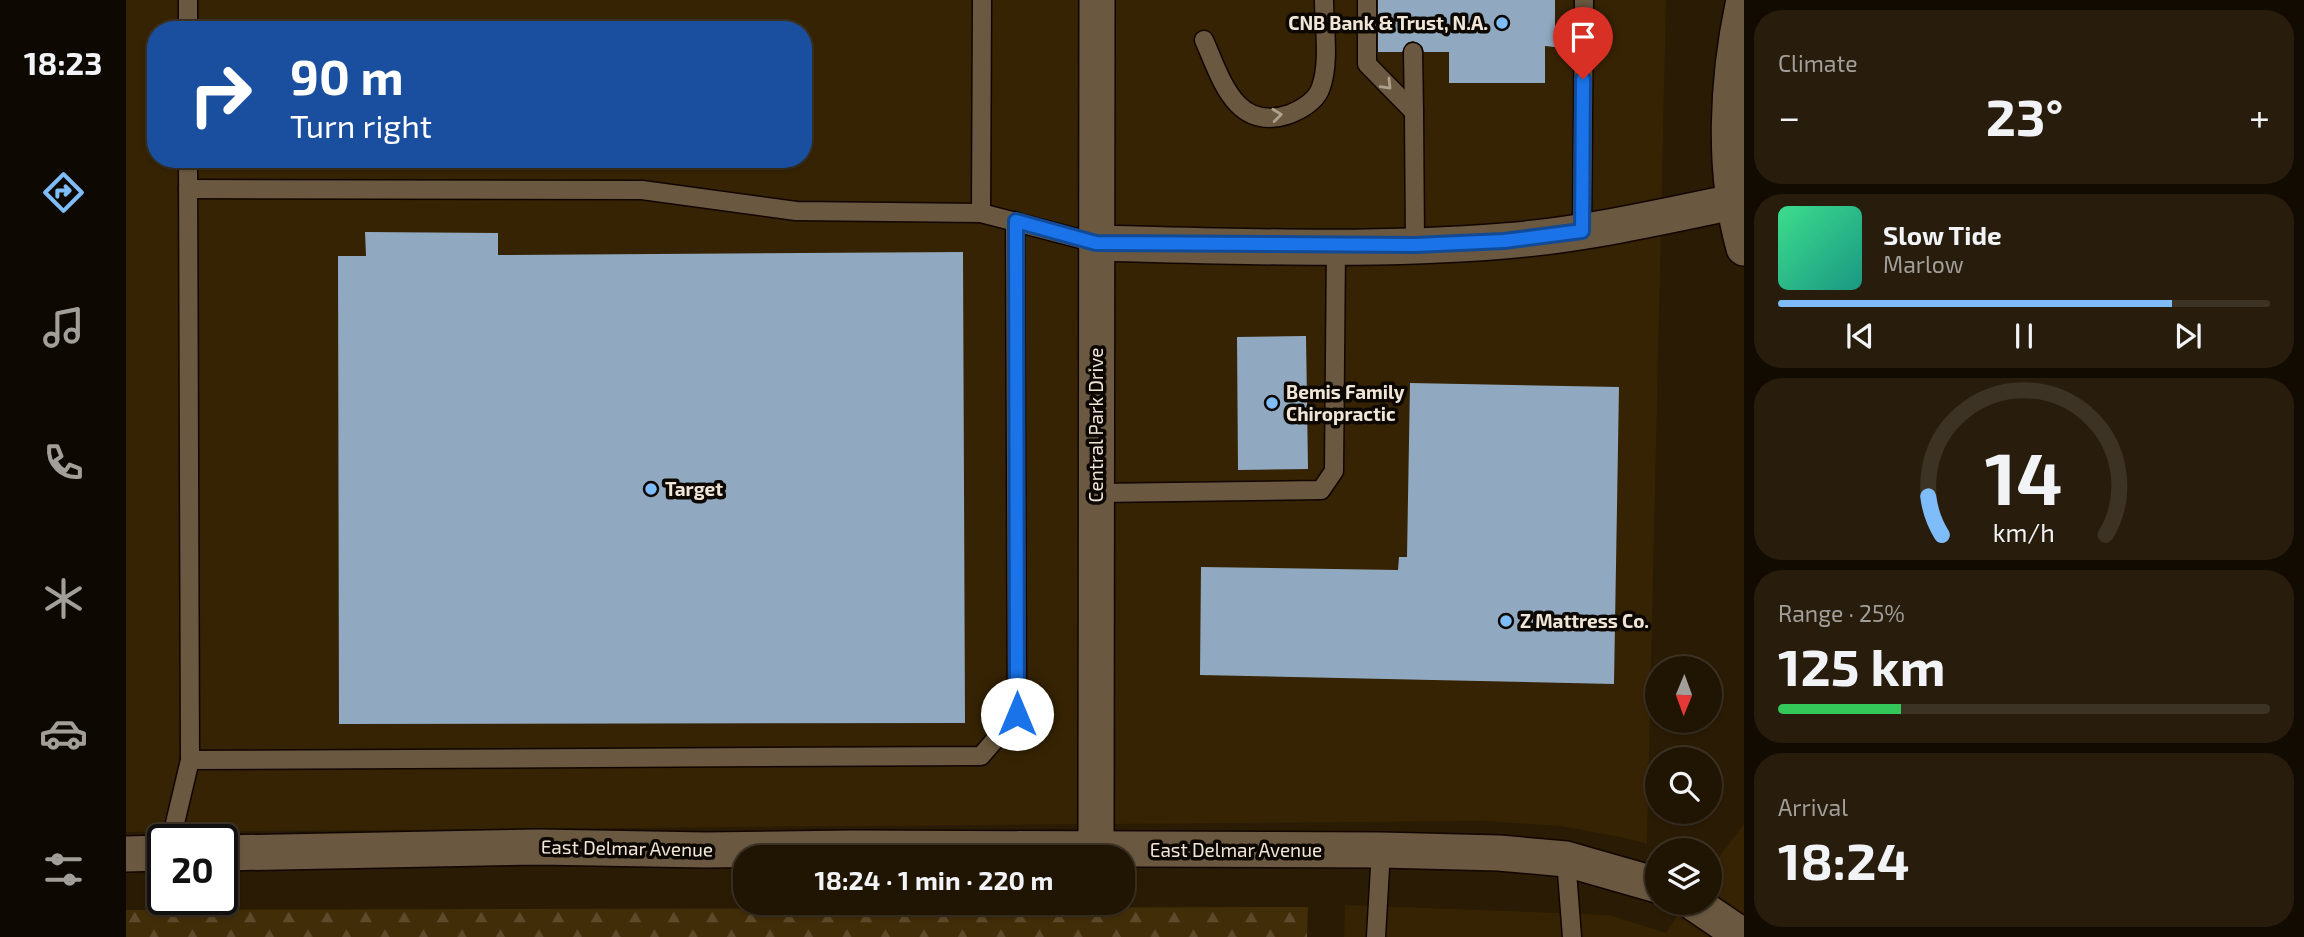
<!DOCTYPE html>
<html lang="en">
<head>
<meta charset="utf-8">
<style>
  body { margin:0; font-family:"Exo 2",sans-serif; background:#281d0d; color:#f1f3f6; height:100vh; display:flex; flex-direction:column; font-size:26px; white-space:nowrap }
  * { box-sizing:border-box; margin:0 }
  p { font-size:23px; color:#a29e9a }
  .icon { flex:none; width:38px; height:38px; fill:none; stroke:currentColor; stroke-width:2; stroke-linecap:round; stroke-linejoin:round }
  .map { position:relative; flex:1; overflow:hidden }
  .sheet { display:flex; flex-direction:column; gap:10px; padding:10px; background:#120b02; width:560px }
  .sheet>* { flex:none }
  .top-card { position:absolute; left:21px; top:21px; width:665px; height:147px; border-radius:28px; box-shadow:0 2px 5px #0004,0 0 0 2px #3d3325; background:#1a4fa0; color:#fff; overflow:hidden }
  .needle { width:46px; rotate:181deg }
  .tools { position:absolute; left:1519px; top:656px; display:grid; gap:14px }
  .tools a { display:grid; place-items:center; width:77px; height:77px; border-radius:50%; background:#201403; box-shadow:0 2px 5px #0004,0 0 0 2px #3d3325; font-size:35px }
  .speed { position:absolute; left:21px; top:824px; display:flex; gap:14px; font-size:35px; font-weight:700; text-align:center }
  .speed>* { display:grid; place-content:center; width:91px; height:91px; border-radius:50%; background:#201403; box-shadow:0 2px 5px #0004,0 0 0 2px #3d3325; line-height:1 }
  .speed .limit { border:4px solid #111; border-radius:10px; background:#fff; color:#111 }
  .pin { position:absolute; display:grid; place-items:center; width:60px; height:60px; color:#fff; margin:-72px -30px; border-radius:50% 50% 50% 0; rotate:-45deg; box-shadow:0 0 7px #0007 }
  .pin .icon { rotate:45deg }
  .me { position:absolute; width:77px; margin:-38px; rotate:0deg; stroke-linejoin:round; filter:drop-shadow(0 0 5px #0008) }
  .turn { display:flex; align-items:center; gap:24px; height:147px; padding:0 28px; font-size:32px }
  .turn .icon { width:91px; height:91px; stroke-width:2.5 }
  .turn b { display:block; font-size:49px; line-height:60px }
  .big { font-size:52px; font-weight:700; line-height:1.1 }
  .sheet .tile { flex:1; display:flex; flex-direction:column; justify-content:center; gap:10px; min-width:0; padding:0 24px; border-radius:28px; background:#281d0d }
  .sheet .dial { align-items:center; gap:0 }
  .dial svg { height:182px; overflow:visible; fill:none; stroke:#3d3325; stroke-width:7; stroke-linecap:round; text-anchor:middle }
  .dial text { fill:#f1f3f6; stroke:none }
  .song { display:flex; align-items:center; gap:21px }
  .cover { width:84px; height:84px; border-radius:10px; background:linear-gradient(135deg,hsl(150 70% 55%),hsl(170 70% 35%)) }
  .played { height:7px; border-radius:4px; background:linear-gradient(90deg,#7fbdfa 80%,#3d3325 80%) }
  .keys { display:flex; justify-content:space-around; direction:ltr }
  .heat { display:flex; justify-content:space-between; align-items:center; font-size:38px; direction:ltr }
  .charge { height:10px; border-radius:5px; background:linear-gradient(90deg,#34c759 25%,#3d3325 0) }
  .trip { position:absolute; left:607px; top:845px; width:402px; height:70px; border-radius:28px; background:#201403; box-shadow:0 2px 5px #0004,0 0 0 2px #3d3325; font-weight:700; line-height:70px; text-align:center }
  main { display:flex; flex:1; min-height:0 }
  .tab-bar { display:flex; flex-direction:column; width:126px; justify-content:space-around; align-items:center; background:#0d0801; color:#a29e9a }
  .tab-bar .icon { width:49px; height:49px }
  .tab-bar .active { color:#7fbdfa }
  .tab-bar b { font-size:32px; color:#f1f3f6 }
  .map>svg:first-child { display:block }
  .built { fill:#362303; fill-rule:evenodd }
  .forest { fill:url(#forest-firs) }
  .building { fill:#91a9c0 }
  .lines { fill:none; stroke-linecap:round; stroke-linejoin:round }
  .lane-casing { stroke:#120500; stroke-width:21 }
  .street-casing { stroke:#120500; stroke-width:38 }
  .lane { stroke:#6a5940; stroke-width:18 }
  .street { stroke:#6a5940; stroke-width:35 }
  .oneway { stroke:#ada08c }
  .route-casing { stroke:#114b97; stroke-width:18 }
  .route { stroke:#1a73e8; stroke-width:12 }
  .poi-dot { fill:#7fbdfa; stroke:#0d0702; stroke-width:2.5 }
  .labels { text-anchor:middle; stroke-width:7; stroke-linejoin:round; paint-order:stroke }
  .poi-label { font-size:19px; font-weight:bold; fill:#f0e6d8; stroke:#0d0702; text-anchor:start }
  .street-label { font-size:19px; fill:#f0e6d8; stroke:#0d0702 }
</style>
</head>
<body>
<main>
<nav class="tab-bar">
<b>18:23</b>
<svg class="icon active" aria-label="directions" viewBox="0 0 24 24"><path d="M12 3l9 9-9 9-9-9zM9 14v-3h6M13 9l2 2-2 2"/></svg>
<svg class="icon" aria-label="music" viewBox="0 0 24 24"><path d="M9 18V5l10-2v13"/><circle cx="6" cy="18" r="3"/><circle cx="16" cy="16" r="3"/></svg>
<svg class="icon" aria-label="phone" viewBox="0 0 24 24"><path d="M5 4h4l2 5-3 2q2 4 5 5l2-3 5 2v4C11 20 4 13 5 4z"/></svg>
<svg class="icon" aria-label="climate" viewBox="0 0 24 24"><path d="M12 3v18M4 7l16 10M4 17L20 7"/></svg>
<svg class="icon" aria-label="car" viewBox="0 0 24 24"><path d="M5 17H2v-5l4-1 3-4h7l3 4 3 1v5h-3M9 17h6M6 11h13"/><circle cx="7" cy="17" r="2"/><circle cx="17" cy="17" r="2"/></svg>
<svg class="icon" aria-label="filters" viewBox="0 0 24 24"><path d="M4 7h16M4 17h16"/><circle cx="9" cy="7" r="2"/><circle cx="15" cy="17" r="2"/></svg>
</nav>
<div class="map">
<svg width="1618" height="937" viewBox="0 0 1618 937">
  <defs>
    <pattern id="forest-firs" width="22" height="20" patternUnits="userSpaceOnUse" patternTransform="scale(1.75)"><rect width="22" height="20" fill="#422d09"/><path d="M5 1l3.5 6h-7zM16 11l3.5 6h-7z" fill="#5e4b2c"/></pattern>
  </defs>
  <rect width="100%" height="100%" fill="#2a1b04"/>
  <!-- built -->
  <g class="built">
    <path d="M0 0H1540L1521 844 1499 838 1435 826 1361 821 0 832ZM30 30H677V159H30Z"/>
    <polygon points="1618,824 1618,937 1218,937 1219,905 1483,915 1540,933 1560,903 1584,903 1584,869"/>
  </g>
  <!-- forest -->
  <polygon class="forest" points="1182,907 1181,937 0,937 0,910"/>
  <!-- building -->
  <g class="building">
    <polygon points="1252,0 1429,0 1429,47 1419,46 1419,83 1323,83 1323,52 1298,52 1296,46 1287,41 1281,43 1276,52 1252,52"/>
    <polygon points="239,232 372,233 372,255 837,252 839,723 213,724 212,256 240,256"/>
    <polygon points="1180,336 1182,469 1112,470 1111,337"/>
    <polygon points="1284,383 1493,387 1488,684 1074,675 1075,567 1272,570 1273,557 1281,557"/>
  </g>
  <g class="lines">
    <!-- lane casing -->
    <g class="lane-casing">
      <g id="lane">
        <polyline points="62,0 62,30"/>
        <polyline points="1241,0 1241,64 1288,112 1289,245"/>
        <path d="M1078 40C1095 78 1109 133 1164 114 1176 109 1191 100 1195 87 1204 61 1198 27 1198 0"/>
        <polyline points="1287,52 1288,112"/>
        <polyline points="62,159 64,760"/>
        <polyline points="62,189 516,190 670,211 855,213 970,243"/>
        <polyline points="855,213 856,0"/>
        <polyline points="1456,231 1458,0"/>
        <polyline points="970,493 1195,490 1208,471 1210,246"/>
        <polyline points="45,840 64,760 855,756 891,714 889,221"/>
        <polyline points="1440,859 1446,937"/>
        <polyline points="1250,937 1255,850"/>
      </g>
    </g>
    <!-- street casing -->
    <g class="street-casing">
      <g id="street">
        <path d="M1618 0C1601 78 1596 170 1618 248"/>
        <path d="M970 243C1104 246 1244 252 1378 241 1455 235 1531 218 1607 202"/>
        <polyline points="970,850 971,0"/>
        <polyline points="96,853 413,847 580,850 726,848 1255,850 1373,853 1440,859 1531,885"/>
        <polyline points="0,854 37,853"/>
        <polyline points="1568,903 1618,937"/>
      </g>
    </g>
    <!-- lane -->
    <use href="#lane" class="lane"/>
    <!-- street -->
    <use href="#street" class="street"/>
  </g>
  <!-- one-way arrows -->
  <defs><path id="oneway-chevron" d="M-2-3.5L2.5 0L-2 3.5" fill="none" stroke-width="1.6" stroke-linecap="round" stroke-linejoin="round" transform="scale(1.75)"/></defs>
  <g class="oneway">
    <use href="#oneway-chevron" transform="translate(1261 85) rotate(46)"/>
    <use href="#oneway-chevron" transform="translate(1151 115) rotate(-6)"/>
  </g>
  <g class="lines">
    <!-- route casing -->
    <g class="route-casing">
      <polyline id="route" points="891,714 890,221 970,243 1289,245 1378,241 1456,231 1457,79"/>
    </g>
    <!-- route -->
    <use href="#route" class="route"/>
  </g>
  <!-- markers -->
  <g class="poi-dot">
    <circle cx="1376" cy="23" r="7"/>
    <circle cx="1146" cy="403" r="7"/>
    <circle cx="525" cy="489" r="7"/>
    <circle cx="1380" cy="621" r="7"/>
  </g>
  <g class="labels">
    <!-- poi labels -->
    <g class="poi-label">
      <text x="1362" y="30" text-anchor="end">CNB Bank &amp; Trust, N.A.</text>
      <text x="1160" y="399">Bemis Family<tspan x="1160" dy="22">Chiropractic</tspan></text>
      <text x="539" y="496">Target</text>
      <text x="1394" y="628">Z Mattress Co.</text>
    </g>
    <!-- street labels -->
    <g class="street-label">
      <text transform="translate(970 425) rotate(-90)" y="7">Central Park Drive</text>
      <text transform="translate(501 848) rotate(1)" y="7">East Delmar Avenue</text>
      <text x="1110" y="857">East Delmar Avenue</text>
    </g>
  </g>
</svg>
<div class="tools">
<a><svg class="needle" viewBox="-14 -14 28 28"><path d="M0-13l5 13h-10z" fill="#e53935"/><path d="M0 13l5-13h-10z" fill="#a29e9a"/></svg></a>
<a><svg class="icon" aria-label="search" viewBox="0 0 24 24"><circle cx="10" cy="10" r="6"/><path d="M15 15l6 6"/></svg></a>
<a><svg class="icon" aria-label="layers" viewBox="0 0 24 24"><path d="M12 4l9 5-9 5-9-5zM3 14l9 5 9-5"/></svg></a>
</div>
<div class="speed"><div class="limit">20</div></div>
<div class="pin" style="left:1457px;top:79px;background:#d93025"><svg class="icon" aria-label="arrive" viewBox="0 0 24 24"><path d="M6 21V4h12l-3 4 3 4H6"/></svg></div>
<svg class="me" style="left:891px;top:714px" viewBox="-20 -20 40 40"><circle r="19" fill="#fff"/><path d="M0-13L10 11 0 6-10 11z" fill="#1a73e8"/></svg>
<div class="trip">18:24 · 1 min · 220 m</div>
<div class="top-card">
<div class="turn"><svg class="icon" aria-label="right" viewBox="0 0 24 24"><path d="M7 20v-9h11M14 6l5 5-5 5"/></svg><div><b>90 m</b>Turn right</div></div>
</div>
</div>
<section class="sheet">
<div class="tile"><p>Climate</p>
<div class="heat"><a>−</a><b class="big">23°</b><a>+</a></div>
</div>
<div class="tile">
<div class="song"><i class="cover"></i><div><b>Slow Tide</b><p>Marlow</p></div></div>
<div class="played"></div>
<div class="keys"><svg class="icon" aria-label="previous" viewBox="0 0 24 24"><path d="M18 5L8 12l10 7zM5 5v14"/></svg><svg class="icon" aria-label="pause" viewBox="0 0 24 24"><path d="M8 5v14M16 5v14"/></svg><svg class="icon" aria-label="next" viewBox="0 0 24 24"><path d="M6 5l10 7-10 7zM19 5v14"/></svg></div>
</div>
<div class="tile dial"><svg viewBox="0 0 100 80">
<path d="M14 69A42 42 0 1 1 86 69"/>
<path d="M14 69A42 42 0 0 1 8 52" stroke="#7fbdfa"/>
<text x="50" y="56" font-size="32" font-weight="700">14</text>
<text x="50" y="72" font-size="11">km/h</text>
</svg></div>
<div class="tile"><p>Range · 25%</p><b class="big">125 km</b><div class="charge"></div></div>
<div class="tile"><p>Arrival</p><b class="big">18:24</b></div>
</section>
</main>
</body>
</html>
